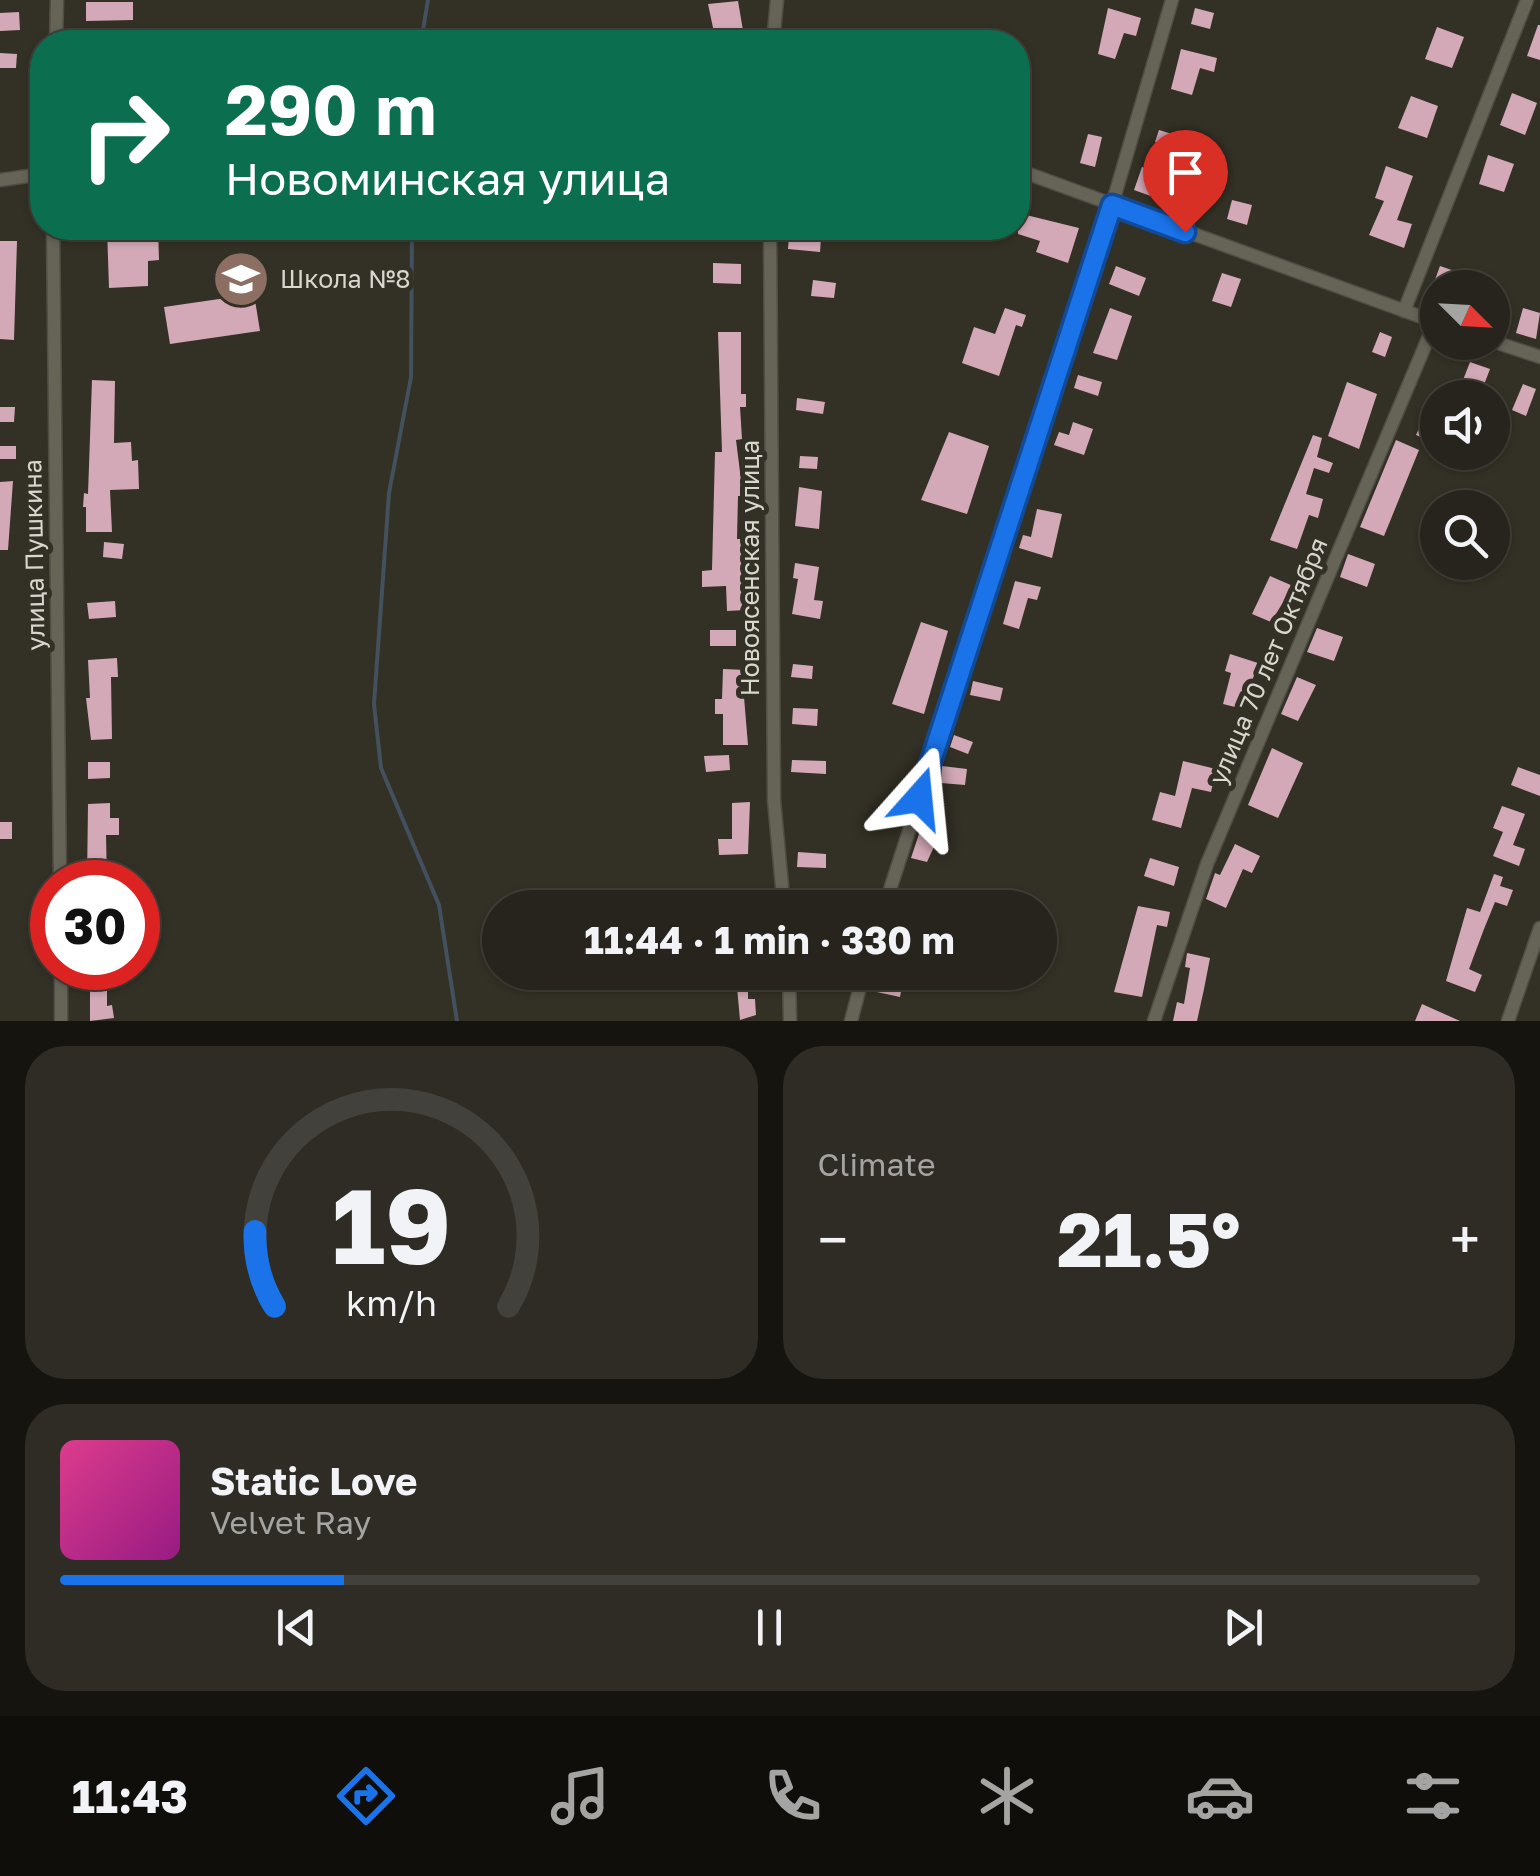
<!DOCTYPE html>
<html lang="en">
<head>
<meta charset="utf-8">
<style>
  body { margin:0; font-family:"Golos Text",sans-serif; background:#2e2c25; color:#f1f3f6; height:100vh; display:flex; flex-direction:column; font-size:38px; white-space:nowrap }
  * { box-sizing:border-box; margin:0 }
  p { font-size:32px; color:#a4a4a3 }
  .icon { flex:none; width:55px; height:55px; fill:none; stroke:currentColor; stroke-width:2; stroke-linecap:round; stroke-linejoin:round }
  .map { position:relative; height:1021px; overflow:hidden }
  .details { display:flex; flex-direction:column; gap:25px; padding:25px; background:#15140f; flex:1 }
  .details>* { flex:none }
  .hud { position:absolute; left:30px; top:30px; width:1000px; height:210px; border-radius:40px; box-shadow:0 2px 8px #0004,0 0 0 2px #42413b; background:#0b6e4f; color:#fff; overflow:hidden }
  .needle { width:65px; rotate:114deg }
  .tools { position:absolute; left:1420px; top:270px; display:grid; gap:20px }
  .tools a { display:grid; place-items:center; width:90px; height:90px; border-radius:50%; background:#26241c; box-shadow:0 2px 8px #0004,0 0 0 2px #42413b; font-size:50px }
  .speed { position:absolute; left:30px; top:860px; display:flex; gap:20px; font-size:50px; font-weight:700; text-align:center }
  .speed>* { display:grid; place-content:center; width:130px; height:130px; border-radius:50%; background:#26241c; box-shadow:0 2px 8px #0004,0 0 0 2px #42413b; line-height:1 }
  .speed .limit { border:15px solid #d22; background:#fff; color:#111 }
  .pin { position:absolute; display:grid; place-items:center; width:85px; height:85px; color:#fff; margin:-102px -42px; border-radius:50% 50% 50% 0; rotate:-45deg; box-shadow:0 0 10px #0007 }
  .pin .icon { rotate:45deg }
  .me { position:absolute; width:110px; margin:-55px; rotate:18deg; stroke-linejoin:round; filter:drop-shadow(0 0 8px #0008) }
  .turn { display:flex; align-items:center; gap:35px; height:210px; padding:0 30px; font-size:45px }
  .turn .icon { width:130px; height:130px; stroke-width:2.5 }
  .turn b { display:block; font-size:70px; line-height:85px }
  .big { font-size:75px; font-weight:700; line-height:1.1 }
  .details .widget { flex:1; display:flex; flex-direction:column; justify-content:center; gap:15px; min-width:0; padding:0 35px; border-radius:40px; background:#2e2c25 }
  .details .dial { align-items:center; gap:0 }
  .dial svg { height:260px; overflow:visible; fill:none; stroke:#42413b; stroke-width:7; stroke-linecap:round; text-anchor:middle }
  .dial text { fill:#f1f3f6; stroke:none }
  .song { display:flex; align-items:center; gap:30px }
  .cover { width:120px; height:120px; border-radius:15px; background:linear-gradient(135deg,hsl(330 70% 55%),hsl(310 70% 35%)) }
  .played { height:10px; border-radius:5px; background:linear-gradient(90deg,#1a73e8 20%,#42413b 20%) }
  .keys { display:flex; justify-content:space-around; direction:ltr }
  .heat { display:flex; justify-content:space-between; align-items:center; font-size:55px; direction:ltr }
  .details .tiles { flex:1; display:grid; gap:25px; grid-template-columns:1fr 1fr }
  .widget:last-child { grid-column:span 2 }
  .trip { position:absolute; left:482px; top:890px; width:575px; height:100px; border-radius:50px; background:#26241c; box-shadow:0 2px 8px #0004,0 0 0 2px #42413b; font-weight:700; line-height:100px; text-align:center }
  .menu { display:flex; height:160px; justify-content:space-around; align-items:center; background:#0f0e0b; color:#a4a4a3 }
  .menu .icon { width:70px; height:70px }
  .menu .selected { color:#1a73e8 }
  .menu b { font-size:45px; color:#f1f3f6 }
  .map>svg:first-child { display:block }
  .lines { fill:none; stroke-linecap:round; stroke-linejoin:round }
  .stream { stroke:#43515e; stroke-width:4 }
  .building { fill:#d3a9b7 }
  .street-casing { stroke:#4f4d44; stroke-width:15 }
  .street { stroke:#666357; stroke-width:12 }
  .route-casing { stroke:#114b97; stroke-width:25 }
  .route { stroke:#1a73e8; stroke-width:18 }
  .labels { text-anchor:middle; stroke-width:10; stroke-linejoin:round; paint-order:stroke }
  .poi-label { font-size:25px; fill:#d7d6cf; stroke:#333025; text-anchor:start }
  .street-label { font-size:25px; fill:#d7d6cf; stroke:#333025 }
</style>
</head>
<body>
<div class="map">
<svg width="1540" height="1021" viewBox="0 0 1540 1021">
  <rect width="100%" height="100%" fill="#333025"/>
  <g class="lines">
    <!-- stream -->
    <g class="stream">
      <polyline points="421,42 428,0"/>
      <polyline points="412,228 411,377 389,493 374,704 381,768 439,905 457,1021"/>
    </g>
  </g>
  <!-- building -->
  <g class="building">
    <polygon points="738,1 745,42 716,42 708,4"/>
    <polygon points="86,2 133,2 133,20 86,21"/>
    <polygon points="1108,8 1141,18 1136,36 1124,33 1115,59 1098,54"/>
    <polygon points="1195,8 1214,13 1210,29 1191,24"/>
    <polygon points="19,12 20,30 0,31 0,13"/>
    <polygon points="1538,25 1540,25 1540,60 1527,56"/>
    <polygon points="1437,27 1464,37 1452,68 1425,59"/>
    <polygon points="516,29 518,42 501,42 500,31"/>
    <polygon points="1181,49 1217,58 1214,72 1200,68 1192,95 1171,89"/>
    <polygon points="0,53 17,54 16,68 0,68"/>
    <polygon points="1512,93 1537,103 1525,135 1500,125"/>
    <polygon points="1411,96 1438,106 1427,138 1398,128"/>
    <polygon points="1159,130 1182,137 1179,148 1155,142"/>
    <polygon points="1088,134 1102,137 1095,167 1080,163"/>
    <polygon points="1488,155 1514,164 1504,192 1479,184"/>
    <polygon points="1386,166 1413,176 1397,220 1412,224 1404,248 1369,235 1384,201 1375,198"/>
    <polygon points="1142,167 1167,175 1159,199 1134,190"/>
    <polygon points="1232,200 1252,205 1247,225 1227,219"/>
    <polygon points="1018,213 1079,228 1068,263 1036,252 1040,241 1018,234"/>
    <polygon points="107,228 158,228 159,260 148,261 148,286 109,288"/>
    <polygon points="710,228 734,228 734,240 709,239"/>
    <polygon points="789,235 821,238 820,252 788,249"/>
    <polygon points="0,241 17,241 14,340 0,339"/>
    <polygon points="713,263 741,264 741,284 713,283"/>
    <polygon points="1116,266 1146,278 1139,296 1109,284"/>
    <polygon points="1440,266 1498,286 1498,288 1432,288"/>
    <polygon points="1222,273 1241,279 1231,307 1212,301"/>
    <polygon points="813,280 836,283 834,298 811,296"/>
    <polygon points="254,294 260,331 170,344 164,307"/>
    <polygon points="1005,308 1026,315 1022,327 1016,325 999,376 962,363 974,327 995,334"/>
    <polygon points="1110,308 1132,316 1117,360 1093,353"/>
    <polygon points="1523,308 1540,313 1536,339 1516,333"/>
    <polygon points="718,332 741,332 741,394 746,394 746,407 740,407 742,439 736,440 743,496 738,496 737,539 742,539 746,610 727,611 726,586 702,587 702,571 712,570 715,452 722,452"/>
    <polygon points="1380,332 1392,337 1385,357 1372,352"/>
    <polygon points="1470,362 1490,369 1479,398 1458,393"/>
    <polygon points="1078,375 1102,382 1098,396 1074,388"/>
    <polygon points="92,380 115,381 114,443 131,442 132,461 138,460 139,489 110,490 112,532 86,532 86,507 83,507 84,493 88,494"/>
    <polygon points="1347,382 1377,394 1359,449 1328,436"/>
    <polygon points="1523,384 1536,389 1526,416 1512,410"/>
    <polygon points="797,398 825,402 823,414 796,410"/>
    <polygon points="0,407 15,407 14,422 0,422"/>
    <polygon points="1428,409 1438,413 1438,444 1416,435"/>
    <polygon points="1073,422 1093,429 1084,455 1054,445 1059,432 1069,435"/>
    <polygon points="949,432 989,446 967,514 921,500"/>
    <polygon points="1313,435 1322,438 1317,457 1333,463 1329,473 1314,468 1306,494 1323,499 1318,518 1309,515 1297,549 1270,540"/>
    <polygon points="1396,440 1419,450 1384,536 1360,527"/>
    <rect x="0" y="446" width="16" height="13"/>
    <polygon points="800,456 818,457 817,469 799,468"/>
    <polygon points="13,481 8,550 0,550 0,482"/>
    <polygon points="799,487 822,491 819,529 795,526"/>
    <polygon points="1037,509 1062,514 1052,558 1019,548 1023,535 1031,537"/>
    <polygon points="104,542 124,544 122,559 103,557"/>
    <polygon points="1348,554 1375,564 1367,587 1340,577"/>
    <polygon points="795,563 819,567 814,600 823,601 820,619 792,614 798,579 793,578"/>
    <polygon points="1270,576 1293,586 1271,622 1252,614"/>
    <polygon points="1015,581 1041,587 1037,600 1028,598 1019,629 1003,624"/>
    <polygon points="115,601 116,617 89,619 87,603"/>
    <polygon points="921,622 948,631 924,714 892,704"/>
    <polygon points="1317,628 1343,637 1334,661 1307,652"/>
    <rect x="710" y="630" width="26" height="16"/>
    <polygon points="1230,654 1258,663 1243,709 1223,704 1231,673 1225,671"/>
    <polygon points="117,658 118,677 111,677 112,739 91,740 86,698 90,698 88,660"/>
    <polygon points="793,664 813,666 812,679 791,677"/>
    <polygon points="723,669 747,670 747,685 743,685 748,745 723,745 723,714 715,714 715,699 722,699"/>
    <polygon points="1297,677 1316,685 1298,721 1281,714"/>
    <polygon points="973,681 1003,688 1000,701 970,695"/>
    <polygon points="793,708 818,709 817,726 792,724"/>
    <polygon points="954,735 973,742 968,754 950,747"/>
    <polygon points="1272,748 1303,763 1278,818 1248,805"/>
    <polygon points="729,755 730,770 706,772 704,756"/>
    <polygon points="792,760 826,761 826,774 791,772"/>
    <polygon points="1183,761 1216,769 1211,792 1192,788 1181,828 1152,820 1160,792 1175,796"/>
    <polygon points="88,762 110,762 110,778 88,779"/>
    <polygon points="942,766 967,769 965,785 941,783"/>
    <polygon points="1518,767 1540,775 1540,796 1511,785"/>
    <polygon points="750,802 748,854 719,855 718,839 732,839 732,803"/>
    <polygon points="110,803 110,818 119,818 119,835 106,835 107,882 87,882 88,804"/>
    <polygon points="1502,806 1525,814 1513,845 1525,849 1519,866 1493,856 1503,832 1493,828"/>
    <polygon points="924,819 944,825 927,862 911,858"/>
    <rect x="0" y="822" width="12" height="17"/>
    <polygon points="1235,844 1260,856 1252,873 1243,869 1226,908 1206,899 1215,873 1220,875"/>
    <polygon points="798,852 826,854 826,868 797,867"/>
    <polygon points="1150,858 1179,867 1174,886 1144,876"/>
    <polygon points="1494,874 1503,877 1500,886 1513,890 1507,906 1495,902 1484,929 1469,969 1482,975 1475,992 1446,981 1467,908 1480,912"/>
    <polygon points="1138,906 1170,912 1167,927 1157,925 1142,997 1114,992"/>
    <polygon points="1187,953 1210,958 1204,989 1197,1021 1173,1021 1177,1002 1184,1004 1190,968 1185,967"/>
    <polygon points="90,968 107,968 107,1006 112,1005 114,1018 90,1021"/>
    <polygon points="717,972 748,972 748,999 755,999 756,1015 740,1020 737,987 717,987"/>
    <polygon points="892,973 904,975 900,997 872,991 876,974 891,977"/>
    <polygon points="1422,1004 1460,1021 1415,1021"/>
  </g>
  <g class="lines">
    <!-- street casing -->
    <g class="street-casing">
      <g id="street">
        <polyline points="56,42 57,0"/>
        <polyline points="773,42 777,0"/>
        <polyline points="1018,170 1438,323"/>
        <polyline points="0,180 42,174"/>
        <polyline points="53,228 60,882"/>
        <polyline points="770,228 774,800 784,908"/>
        <polyline points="1404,311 1527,0"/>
        <polyline points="1492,341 1540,357"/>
        <polyline points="884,908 1112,205 1172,0"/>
        <polyline points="61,968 61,1021"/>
        <polyline points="789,972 790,1021"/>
        <polyline points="851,1021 864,972"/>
        <polyline points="1154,1021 1207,864 1435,322"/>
        <polyline points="1508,1021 1540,928"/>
      </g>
    </g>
    <!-- street -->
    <use href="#street" class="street"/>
  </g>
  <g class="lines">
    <!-- route casing -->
    <g class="route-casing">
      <polyline id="route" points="919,798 1112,205 1185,232"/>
    </g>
    <!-- route -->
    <use href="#route" class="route"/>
  </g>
  <!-- icons -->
  <defs>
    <g id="school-disc" transform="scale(2.875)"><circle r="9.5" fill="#8d6e63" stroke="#333025"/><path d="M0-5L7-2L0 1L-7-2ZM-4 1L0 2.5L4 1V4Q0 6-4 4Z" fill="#fff"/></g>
  </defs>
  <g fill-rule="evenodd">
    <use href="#school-disc" x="241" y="279"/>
  </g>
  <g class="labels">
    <!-- poi labels -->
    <g class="poi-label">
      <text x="280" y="288">Школа №8</text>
    </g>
    <!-- street labels -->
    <g class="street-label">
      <text transform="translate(34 555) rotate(-91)" y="9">улица Пушкина</text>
      <text transform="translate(750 568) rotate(-90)" y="9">Новоясенская улица</text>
      <text transform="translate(1268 661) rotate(-67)" y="9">улица 70 лет Октября</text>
    </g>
  </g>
</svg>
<div class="tools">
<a><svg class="needle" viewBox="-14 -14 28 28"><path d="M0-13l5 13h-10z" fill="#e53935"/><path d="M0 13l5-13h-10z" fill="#a4a4a3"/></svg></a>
<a><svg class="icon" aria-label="sound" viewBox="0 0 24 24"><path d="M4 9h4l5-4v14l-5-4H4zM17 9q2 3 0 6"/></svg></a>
<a><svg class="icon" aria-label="search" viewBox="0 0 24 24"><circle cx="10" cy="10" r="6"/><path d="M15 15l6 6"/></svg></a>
</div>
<div class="speed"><div class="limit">30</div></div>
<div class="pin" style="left:1185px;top:232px;background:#d93025"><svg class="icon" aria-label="arrive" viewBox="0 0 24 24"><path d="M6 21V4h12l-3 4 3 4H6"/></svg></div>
<svg class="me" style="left:919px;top:798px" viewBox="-20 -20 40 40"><path d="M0-17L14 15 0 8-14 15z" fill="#1a73e8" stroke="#fff" stroke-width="4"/></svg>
<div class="trip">11:44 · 1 min · 330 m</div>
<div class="hud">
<div class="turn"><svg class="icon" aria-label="right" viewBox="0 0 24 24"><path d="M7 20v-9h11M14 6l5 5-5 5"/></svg><div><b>290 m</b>Новоминская улица</div></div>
</div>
</div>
<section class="details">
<div class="tiles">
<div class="widget dial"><svg viewBox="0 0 100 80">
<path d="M14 69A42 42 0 1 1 86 69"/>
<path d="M14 69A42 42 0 0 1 8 46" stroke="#1a73e8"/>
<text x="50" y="56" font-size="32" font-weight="700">19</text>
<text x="50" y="72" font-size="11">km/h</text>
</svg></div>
<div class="widget"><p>Climate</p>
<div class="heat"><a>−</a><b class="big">21.5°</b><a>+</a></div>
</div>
<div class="widget">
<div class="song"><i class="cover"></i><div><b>Static Love</b><p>Velvet Ray</p></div></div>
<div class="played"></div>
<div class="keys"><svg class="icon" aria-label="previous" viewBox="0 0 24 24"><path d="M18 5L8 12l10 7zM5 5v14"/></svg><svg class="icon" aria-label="pause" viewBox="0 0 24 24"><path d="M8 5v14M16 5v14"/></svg><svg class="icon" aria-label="next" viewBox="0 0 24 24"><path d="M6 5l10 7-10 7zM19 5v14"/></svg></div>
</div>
</div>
</section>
<nav class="menu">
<b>11:43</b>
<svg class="icon selected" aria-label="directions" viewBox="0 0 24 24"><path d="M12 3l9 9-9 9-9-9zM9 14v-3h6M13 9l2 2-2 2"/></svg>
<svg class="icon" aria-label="music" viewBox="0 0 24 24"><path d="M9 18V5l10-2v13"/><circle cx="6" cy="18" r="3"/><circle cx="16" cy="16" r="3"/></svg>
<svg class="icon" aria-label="phone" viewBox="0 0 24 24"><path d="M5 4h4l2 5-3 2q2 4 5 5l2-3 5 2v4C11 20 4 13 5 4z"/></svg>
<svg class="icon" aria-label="climate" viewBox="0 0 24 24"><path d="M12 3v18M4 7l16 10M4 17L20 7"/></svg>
<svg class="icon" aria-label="car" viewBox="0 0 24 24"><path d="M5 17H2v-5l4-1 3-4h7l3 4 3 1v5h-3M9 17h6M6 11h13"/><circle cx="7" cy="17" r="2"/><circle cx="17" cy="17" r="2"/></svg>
<svg class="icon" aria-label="filters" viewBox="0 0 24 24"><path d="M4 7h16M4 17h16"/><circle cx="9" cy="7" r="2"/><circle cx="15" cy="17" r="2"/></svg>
</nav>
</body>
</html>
